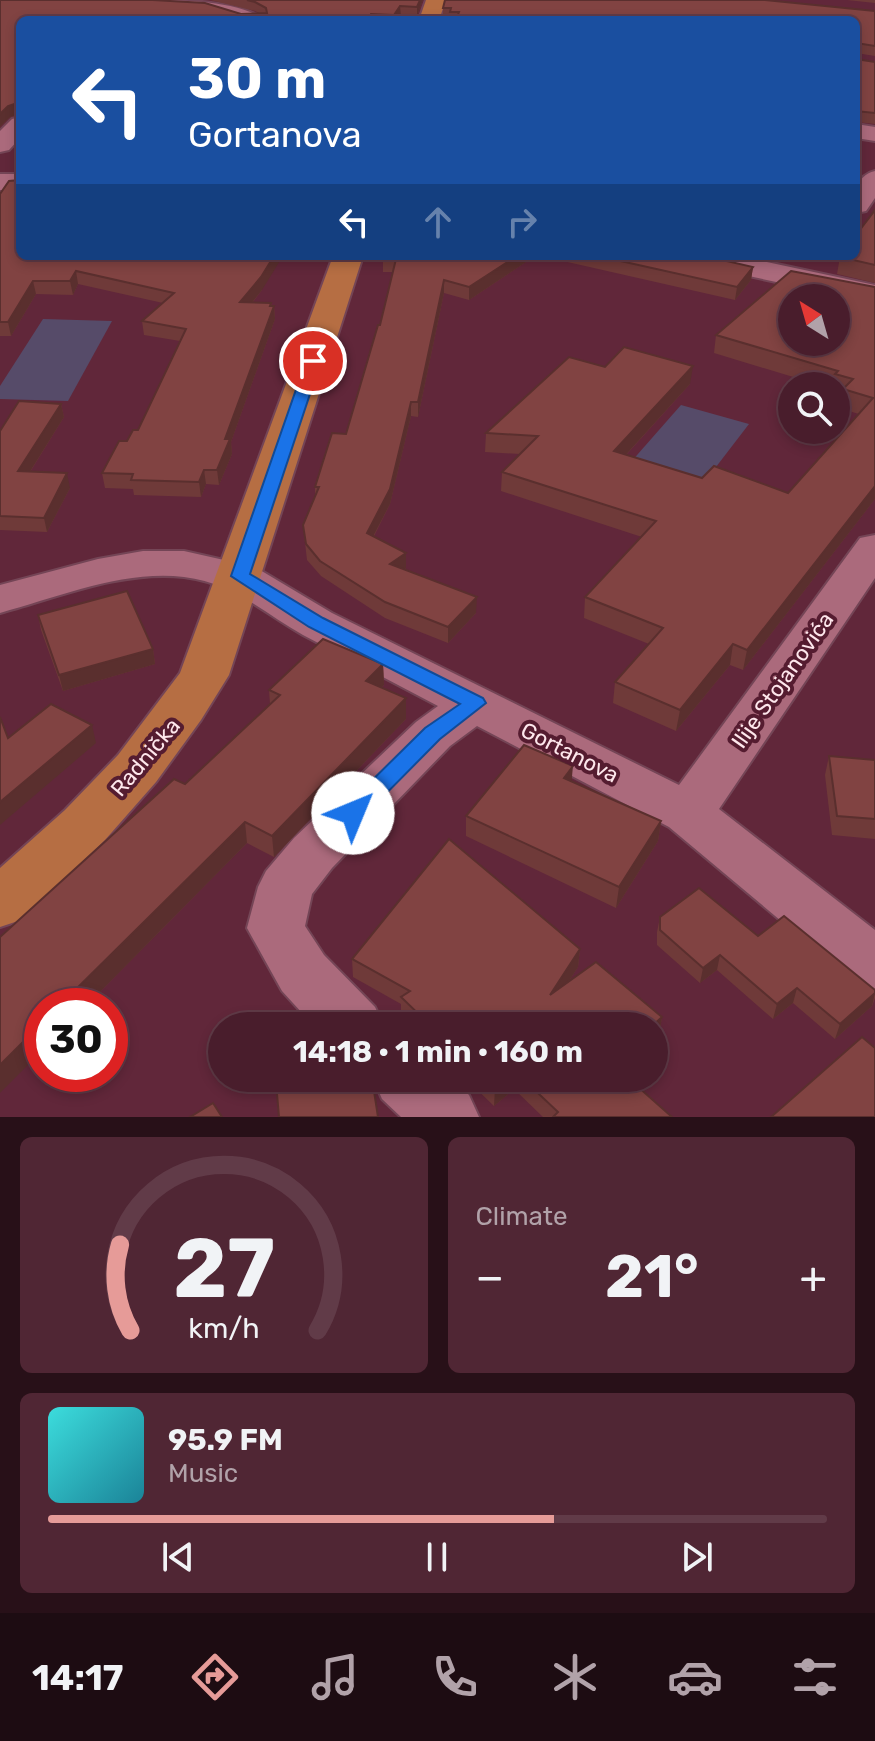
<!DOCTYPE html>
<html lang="en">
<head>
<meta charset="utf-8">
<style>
  body { margin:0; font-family:Rubik,sans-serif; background:#502634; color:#f1f3f6; height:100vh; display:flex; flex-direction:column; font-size:30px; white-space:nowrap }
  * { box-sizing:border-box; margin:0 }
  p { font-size:26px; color:#b1a2a9 }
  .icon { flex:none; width:44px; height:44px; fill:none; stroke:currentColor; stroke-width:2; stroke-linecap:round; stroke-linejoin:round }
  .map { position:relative; height:1117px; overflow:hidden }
  .details { display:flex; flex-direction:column; gap:20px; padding:20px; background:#281018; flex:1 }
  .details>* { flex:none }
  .guide { position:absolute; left:16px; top:16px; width:844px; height:244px; border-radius:12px; box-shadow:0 4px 12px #0003,0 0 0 2px #613b48; background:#1a4fa0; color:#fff; overflow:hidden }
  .needle { width:52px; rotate:323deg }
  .tools { position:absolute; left:778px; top:284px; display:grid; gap:16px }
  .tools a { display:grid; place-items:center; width:72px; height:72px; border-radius:50%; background:#491d2c; box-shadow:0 4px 12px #0003,0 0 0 2px #613b48; font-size:40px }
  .speed { position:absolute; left:24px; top:988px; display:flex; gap:16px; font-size:40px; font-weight:700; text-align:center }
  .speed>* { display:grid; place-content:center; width:104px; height:104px; border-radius:50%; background:#491d2c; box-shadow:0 4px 12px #0003,0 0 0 2px #613b48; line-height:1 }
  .speed .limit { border:12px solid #d22; background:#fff; color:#111 }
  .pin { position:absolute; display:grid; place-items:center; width:68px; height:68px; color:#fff; margin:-34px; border:4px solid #fff; border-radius:50%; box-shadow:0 2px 8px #0007 }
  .me { position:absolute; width:88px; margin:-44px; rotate:45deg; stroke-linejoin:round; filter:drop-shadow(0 0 6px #0008) }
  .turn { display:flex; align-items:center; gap:28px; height:168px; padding:0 40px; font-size:36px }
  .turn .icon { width:104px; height:104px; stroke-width:2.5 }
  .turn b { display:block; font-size:56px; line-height:68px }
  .lanes { display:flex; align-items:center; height:76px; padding:0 40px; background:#0003; justify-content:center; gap:40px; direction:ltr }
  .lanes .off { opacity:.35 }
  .big { font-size:60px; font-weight:700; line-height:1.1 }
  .details .card { flex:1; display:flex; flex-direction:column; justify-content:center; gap:12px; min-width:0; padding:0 28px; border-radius:12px; background:#502634 }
  .details .dial { align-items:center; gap:0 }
  .dial svg { height:208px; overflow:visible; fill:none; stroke:#613b48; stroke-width:7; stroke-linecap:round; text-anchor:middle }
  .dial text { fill:#f1f3f6; stroke:none }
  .song { display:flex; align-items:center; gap:24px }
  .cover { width:96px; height:96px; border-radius:12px; background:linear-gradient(135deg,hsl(180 70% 55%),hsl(190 70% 35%)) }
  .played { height:8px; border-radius:4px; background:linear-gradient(90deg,#e69b98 65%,#613b48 65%) }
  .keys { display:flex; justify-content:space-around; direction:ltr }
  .heat { display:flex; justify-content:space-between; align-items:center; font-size:44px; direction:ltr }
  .details .tiles { flex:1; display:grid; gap:20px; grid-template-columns:1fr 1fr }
  .card:last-child { grid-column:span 2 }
  .trip { position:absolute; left:208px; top:1012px; width:460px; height:80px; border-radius:40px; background:#491d2c; box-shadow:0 4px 12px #0003,0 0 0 2px #613b48; font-weight:700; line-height:80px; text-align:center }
  .tab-bar { display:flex; height:128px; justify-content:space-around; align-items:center; background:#1d0c12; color:#b1a2a9 }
  .tab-bar .icon { width:56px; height:56px }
  .tab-bar .on { color:#e69b98 }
  .tab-bar b { font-size:36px; color:#f1f3f6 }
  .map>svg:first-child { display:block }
  .green { fill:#564b69 }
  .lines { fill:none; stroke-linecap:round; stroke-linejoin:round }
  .minor-casing { stroke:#744556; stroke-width:4 }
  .primary-casing { stroke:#744556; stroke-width:4 }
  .minor { fill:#ab6a7c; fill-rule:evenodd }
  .primary { fill:#b66e43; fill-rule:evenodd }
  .wall { fill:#6f3a39 }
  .shaded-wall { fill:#5a2f2e }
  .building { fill:#814342; stroke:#5a2f2e; stroke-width:2; fill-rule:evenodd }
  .route { fill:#1a73e8; stroke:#114b97; stroke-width:2 }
  .labels { text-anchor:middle; stroke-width:8; stroke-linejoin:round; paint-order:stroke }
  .street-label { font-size:22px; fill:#fee7ec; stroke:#551c30 }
</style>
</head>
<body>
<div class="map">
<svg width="875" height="1117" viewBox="0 0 875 1117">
  <rect width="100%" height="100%" fill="#61273a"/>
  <!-- green -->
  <g class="green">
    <polygon points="43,319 112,321 68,401 0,399 0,386"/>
    <polygon points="681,405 749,424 696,493 623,471"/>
  </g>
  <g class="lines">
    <!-- minor casing -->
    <g class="minor-casing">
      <g id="minor">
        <path d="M143 0C178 0 239 0 265 20H242L206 9 152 6Z"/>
        <polygon points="20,117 20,138 9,150 0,152 0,131 12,119"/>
        <polygon points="856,124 875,127 875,141 856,138"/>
        <path d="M875 171V198L866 211 856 213C856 195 854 176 875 171Z"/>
        <rect x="0" y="174" width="20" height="16"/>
        <polygon points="682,256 739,256 875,285 875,303 697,265 687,262"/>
        <path d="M875 535V578L719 809 875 930V989L854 982 669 827 477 726 450 746 332 868 312 894 305 926 324 955 375 1007 384 1026H314L282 991 247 928 258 887 266 871 294 838 416 722 438 706C393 682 348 659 303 635 262 612 234 583 184 577 122 570 59 597 0 613V585L98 559 143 551H184L255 567 332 613 679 785 860 538Z"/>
        <polygon points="373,1078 450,1078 469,1095 479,1117 401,1117 382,1099"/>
      </g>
    </g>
    <!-- primary casing -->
    <g class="primary-casing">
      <g id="primary">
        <polygon points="426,0 446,0 439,20 419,20"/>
        <polygon points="333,256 363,256 229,675 201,720 156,782 105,840 21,920 0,927 0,868 65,810 118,755 180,673"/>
      </g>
    </g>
    <!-- minor -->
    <use href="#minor" class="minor"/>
    <!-- primary -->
    <use href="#primary" class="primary"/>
  </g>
  <!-- wall -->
  <g class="wall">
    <polygon points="0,0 241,14 259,13 255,11 210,0 423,0 417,16 401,16 398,20 20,20 20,115 10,117 0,127"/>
    <polygon points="847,0 875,0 875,3"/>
    <polygon points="443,8 875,11 875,56 856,53 856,20 450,20 450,17 443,17"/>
    <polygon points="856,59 875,62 875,124 856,122"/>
    <polygon points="20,180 262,290 252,303 271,303 272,306 274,306 275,319 231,442 232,454 219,485 206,484 201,497 134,495 133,489 105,488 102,473 127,441 138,430 180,341 144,335 142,321 163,303 78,284 73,295 36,294 11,336 0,336 0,194"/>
    <polygon points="875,210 875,283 837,274 840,257"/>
    <polygon points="383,256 535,256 469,300 444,293 418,417 411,416 390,504 374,536 406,553 406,568 405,569 476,613 448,643 385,618 321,576 307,560 303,525 315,497 315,487 346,434 380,325 393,272 383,272"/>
    <polygon points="541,256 705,256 753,267 751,280 735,300"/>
    <polygon points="875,287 875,499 743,670 730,665 676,731 613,703 615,682 649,644 584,618 585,597 642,537 501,491 502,472 520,454 485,452 486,433 605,367 690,384 626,455 702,478 788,493 859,414 839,408 842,395 836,393 836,386 823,386 714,353 716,335"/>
    <polygon points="61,404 64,417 30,472 70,488 47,532 0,530 0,431"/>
    <polygon points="38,615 153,649 155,664 63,691 41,630"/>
    <polygon points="383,664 384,685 381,688 406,698 406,719 274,857 247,843 86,1006 42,1006 185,784 270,704 269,690"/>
    <polygon points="829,756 875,760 875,839 832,835 825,775"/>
    <polygon points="572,781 661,821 658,841 616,908 466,836 466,816"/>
    <polygon points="660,917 758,936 875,990 875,998 872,1006 835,1039 793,1003 773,1019 717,970 700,983 657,945 657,932"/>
    <polygon points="580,949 578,967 569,981 662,1017 659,1035 654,1026 412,1026 401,1016 401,1004 353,977 352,959"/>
    <polygon points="465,1078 628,1078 672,1117 543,1117 514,1089 494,1106"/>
  </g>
  <!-- shaded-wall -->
  <g class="shaded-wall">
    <polygon points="420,0 423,0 417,16 417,7"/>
    <polygon points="400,6 401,16 398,20 394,20 394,15"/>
    <polygon points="17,103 19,114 10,117 0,127 0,114 8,106"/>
    <polygon points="274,256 283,256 262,290 241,316 240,302"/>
    <polygon points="517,256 535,256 469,300 469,287"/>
    <polygon points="753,267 751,280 735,300 737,287"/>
    <polygon points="76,271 78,284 73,295 70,281"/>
    <polygon points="444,280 444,293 418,417 418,402"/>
    <polygon points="33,281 36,294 11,336 8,322"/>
    <polygon points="271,303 272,312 274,306 275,319 231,442 232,454 219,485 217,470 225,439"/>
    <polygon points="693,366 690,384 612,470 614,451"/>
    <polygon points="411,402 411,416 390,504 367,548 367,533"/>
    <polygon points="61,404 64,417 21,486 18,471"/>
    <polygon points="204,470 206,484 201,497 199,482"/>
    <polygon points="67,473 70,488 47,532 44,518"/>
    <polygon points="875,486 875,499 743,670 747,650"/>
    <polygon points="406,553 406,568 391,580 390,564"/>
    <polygon points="477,597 476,613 448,643 448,627"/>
    <polygon points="733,644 730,665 676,731 680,710"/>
    <polygon points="153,649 155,664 63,691 59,675"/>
    <polygon points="383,664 384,685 367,702 366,681"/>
    <polygon points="406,698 406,719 274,857 272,836"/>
    <polygon points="92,725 96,743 0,825 0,802"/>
    <polygon points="573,766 571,787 564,778"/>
    <polygon points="661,821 658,841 616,908 619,887"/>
    <polygon points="245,822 247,843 86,1006 59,1006"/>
    <polygon points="580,949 578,967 548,1014 550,995"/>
    <polygon points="720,955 717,970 700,983 703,968"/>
    <polygon points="797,988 793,1003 773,1019 777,1004"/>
    <polygon points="875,993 872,1006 835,1039 840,1024"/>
    <polygon points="662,1017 659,1035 654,1040 654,1026 652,1026"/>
    <polygon points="42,1023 42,1051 0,1093 0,1065"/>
    <polygon points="506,1078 514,1078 514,1089 494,1106 495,1088"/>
  </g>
  <!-- building -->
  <g class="building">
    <polygon points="0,0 153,0 205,3 241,14 267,13 266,8 255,2 247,0 420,0 417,7 400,6 394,15 371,14 369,20 20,20 20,105 17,103 8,106 0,114"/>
    <polygon points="445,0 765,0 875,11 875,46 856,43 856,20 456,20 459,12 450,12 451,8 443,8"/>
    <polygon points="856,59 875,62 875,113 856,111 856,137"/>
    <polygon points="20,178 20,256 274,256 261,277 240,302 271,303 270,306 274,306 225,439 230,439 217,470 204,470 199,482 131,480 133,474 102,473 119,441 127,441 133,430 138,430 186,329 142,321 174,293 76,271 70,281 33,281 8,322 0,322 0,194 9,181 20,180"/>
    <polygon points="875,210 875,265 840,257 841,256 856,256 856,235"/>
    <polygon points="383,256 517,256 469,287 444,280 418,402 411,402 390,489 367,533 406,553 390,564 477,597 448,627 385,602 320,561 306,544 303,525 319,487 315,487 332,433 346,434 378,325 380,325 396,259 383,259"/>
    <polygon points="598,256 705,256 753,267 737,287"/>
    <path d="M791 271 875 287V486L747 650 733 644 680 710 615 682 663 628 585 597 656 521 502 472 538 436 486 433 569 357 605 367 624 347 693 366 614 451 702 478 714 466 788 493 873 398 843 389 853 379 835 374 838 371 716 335ZM792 298H836V342H792Z"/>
    <polygon points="19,401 61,404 18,471 67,473 44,518 0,516 0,431"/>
    <polygon points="127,591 153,649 59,675 38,615"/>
    <polygon points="323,639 383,664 366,681 406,698 272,836 245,822 59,1006 42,1006 42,1023 0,1065 0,937 174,779 185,784 280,695 269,690"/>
    <polygon points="51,704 92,725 0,802 0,717 8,738"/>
    <polygon points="524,745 573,766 564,778 661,821 619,887 466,816"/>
    <polygon points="829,756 875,760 875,819 837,816"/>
    <polygon points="449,839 580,949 550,995 596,962 662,1017 652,1026 431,1026 401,997 410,991 352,959"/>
    <polygon points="699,888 758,936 784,916 875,990 875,993 840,1024 797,988 777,1004 720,955 703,968 660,930 660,917"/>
    <polygon points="862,1037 875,1048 875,1117 771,1117"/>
    <polygon points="299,1078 372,1078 378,1117 279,1117 276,1082"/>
    <polygon points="484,1078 506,1078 495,1088"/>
    <polygon points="522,1078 628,1078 672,1117 553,1117 558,1112"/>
    <polygon points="213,1103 222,1117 190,1117"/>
  </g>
  <!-- route -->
  <polygon class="route" points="313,357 321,361 250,574 323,618 483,698 486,703 440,739 361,819 353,822 345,819 341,813 345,807 425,728 460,704 309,627 231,576 306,361"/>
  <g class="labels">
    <!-- street labels -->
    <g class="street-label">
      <text transform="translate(782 680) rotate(-55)" y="8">Ilije Stojanovića</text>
      <text transform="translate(570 752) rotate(27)" y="8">Gortanova</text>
      <text transform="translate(145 757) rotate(-50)" y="8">Radnička</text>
    </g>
  </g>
</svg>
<div class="tools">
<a><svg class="needle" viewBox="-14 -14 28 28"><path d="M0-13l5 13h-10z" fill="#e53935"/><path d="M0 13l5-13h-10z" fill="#b1a2a9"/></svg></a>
<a><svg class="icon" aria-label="search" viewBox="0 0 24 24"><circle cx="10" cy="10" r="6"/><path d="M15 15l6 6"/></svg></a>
</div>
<div class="speed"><div class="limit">30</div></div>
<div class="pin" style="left:313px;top:361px;background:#d93025"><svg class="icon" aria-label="arrive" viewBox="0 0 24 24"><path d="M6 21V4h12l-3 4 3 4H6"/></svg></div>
<svg class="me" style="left:353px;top:813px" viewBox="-20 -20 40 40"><circle r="19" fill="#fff"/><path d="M0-13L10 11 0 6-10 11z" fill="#1a73e8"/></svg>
<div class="trip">14:18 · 1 min · 160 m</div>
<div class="guide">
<div class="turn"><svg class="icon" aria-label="left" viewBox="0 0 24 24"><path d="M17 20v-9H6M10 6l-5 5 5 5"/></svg><div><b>30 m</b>Gortanova</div></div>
<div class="lanes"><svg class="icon" aria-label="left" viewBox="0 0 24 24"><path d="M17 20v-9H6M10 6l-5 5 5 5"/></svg><svg class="icon off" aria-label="ahead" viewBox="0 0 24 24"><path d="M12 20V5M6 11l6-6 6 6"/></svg><svg class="icon off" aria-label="right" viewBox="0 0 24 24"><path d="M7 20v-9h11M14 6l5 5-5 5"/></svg></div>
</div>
</div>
<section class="details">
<div class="tiles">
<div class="card dial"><svg viewBox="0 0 100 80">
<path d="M14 69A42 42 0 1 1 86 69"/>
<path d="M14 69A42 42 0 0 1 10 36" stroke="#e69b98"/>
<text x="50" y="56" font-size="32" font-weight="700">27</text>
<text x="50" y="72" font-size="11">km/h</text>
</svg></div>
<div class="card"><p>Climate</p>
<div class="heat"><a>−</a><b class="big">21°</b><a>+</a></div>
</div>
<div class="card">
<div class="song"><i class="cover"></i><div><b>95.9 FM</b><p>Music</p></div></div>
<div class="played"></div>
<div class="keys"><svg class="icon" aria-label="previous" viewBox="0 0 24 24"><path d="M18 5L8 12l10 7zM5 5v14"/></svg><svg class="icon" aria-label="pause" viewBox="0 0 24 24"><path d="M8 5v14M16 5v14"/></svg><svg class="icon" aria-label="next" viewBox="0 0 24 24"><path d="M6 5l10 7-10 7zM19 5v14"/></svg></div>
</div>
</div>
</section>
<nav class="tab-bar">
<b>14:17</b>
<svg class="icon on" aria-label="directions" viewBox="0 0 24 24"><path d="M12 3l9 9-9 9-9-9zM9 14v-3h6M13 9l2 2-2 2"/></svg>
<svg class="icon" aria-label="music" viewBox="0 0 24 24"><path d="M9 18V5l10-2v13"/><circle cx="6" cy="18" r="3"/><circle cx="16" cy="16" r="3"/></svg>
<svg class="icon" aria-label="phone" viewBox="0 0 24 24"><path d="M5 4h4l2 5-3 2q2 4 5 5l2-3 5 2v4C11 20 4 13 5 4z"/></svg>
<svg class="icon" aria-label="climate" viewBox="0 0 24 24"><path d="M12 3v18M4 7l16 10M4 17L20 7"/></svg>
<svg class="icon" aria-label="car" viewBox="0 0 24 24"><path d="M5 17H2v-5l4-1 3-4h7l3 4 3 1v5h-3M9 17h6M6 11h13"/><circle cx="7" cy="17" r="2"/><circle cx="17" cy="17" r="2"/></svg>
<svg class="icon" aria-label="filters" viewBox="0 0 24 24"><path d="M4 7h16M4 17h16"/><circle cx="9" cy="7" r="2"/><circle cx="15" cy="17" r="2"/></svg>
</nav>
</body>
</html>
